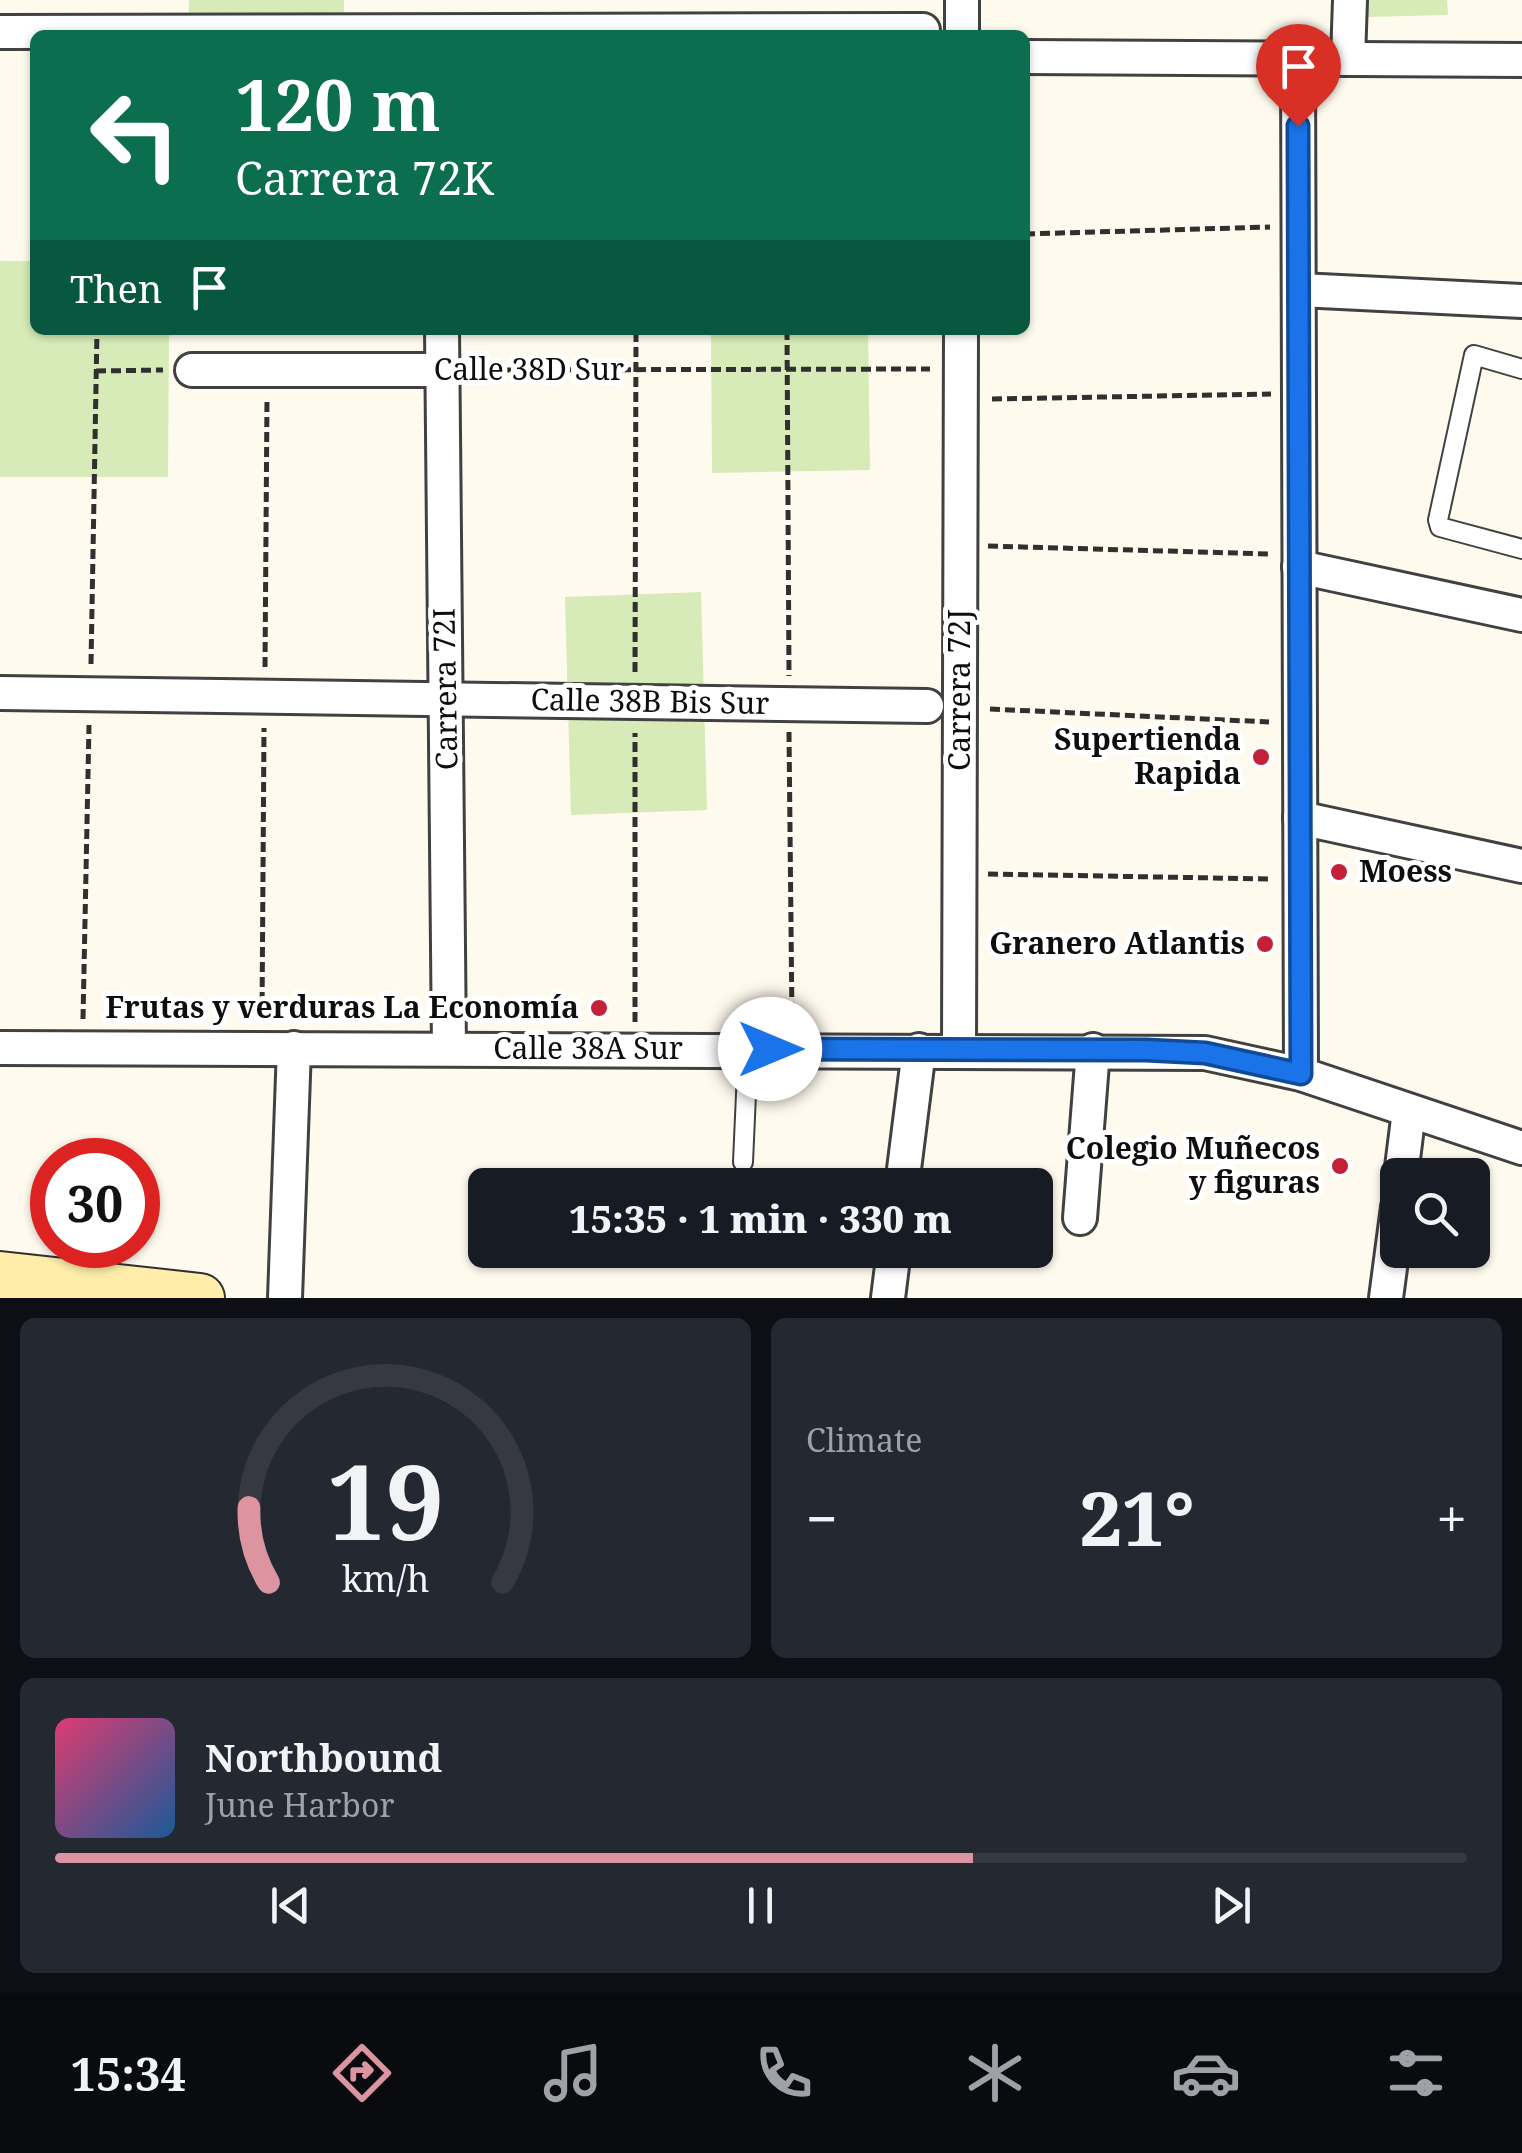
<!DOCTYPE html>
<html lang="en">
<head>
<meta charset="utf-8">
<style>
  body { margin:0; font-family:"Noto Serif",serif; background:#242831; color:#f1f3f6; height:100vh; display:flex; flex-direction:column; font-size:38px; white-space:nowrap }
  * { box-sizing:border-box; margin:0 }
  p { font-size:32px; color:#9ea1a6 }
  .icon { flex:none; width:55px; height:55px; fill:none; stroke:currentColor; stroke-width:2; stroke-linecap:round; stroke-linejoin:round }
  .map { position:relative; height:1298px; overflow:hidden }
  .panel { display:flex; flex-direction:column; gap:20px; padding:20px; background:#0d0f14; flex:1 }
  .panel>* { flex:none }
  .top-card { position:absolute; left:30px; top:30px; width:1000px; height:305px; border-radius:15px; box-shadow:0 2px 8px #0004; background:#0b6e4f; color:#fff; overflow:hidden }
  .fabs { position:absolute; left:1380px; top:1158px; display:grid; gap:20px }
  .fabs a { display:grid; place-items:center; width:110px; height:110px; border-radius:15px; background:#171b24; box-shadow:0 2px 8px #0004; font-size:50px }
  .speed { position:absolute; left:30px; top:1138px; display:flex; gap:20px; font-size:50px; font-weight:700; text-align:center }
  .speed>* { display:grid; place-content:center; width:130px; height:130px; border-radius:50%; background:#171b24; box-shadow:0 2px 8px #0004; line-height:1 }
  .speed .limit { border:15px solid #d22; background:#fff; color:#111 }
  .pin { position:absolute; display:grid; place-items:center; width:85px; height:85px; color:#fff; margin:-102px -42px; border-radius:50% 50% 50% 0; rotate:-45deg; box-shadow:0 0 10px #0007 }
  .pin .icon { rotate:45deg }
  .me { position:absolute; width:110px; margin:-55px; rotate:90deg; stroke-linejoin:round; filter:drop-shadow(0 0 8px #0008) }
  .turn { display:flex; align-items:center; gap:35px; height:210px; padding:0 40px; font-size:45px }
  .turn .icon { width:130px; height:130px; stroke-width:2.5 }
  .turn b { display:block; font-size:70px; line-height:85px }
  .then { display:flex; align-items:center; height:95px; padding:0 40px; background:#0003; gap:20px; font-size:38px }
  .big { font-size:75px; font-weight:800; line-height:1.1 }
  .panel .card { flex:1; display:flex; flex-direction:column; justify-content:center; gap:15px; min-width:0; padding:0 35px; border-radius:15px; background:#242831 }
  .panel .dial { align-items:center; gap:0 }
  .dial svg { height:260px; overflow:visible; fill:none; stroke:#363941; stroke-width:7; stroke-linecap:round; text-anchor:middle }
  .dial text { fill:#f1f3f6; stroke:none }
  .song { display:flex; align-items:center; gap:30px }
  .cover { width:120px; height:120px; border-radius:15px; background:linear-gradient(135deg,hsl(340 70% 55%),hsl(210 70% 35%)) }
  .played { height:10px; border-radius:5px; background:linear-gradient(90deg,#dc94a0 65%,#363941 65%) }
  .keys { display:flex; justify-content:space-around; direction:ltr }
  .heat { display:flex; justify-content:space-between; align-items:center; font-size:55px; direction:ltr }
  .panel .tiles { flex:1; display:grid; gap:20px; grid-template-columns:1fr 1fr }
  .card:last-child { grid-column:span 2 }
  .trip { position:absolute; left:468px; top:1168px; width:585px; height:100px; border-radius:15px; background:#171b24; box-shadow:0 2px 8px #0004; font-weight:800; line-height:100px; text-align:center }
  .tab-bar { display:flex; height:160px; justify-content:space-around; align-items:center; background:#090b0e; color:#9ea1a6 }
  .tab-bar .icon { width:70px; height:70px }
  .tab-bar .current { color:#dc94a0 }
  .tab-bar b { font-size:45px; color:#f1f3f6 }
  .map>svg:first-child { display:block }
  .green { fill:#d6ebb7 }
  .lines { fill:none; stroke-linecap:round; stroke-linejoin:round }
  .lane-casing { stroke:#414141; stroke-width:22 }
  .street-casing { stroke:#414141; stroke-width:38 }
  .secondary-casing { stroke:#303030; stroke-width:52 }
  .path { stroke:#303030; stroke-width:5; stroke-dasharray:10 5; stroke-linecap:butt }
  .lane { stroke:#fff; stroke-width:18 }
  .street { stroke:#fff; stroke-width:32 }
  .secondary { stroke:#ffeda9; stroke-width:48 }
  .route-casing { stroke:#114b97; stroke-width:25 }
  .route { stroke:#1a73e8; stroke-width:18 }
  .poi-dot { fill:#c22138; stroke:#fff; stroke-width:4 }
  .labels { text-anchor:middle; stroke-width:10; stroke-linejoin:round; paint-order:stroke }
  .street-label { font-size:30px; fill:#0e0e0e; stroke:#fff }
  .poi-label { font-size:30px; font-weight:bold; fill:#0e0e0e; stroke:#fff; text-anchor:end }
</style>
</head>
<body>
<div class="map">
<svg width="1522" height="1298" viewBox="0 0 1522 1298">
  <rect width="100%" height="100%" fill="#fffaee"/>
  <!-- green -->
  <g class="green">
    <polygon points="189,0 344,0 344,35 188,35"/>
    <polygon points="1366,0 1447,0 1448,15 1366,17"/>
    <polygon points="0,261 35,261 35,330 169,330 168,477 0,477"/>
    <polygon points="711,330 868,330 870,470 712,473"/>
    <polygon points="701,592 707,810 571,815 565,597"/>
  </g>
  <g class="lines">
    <!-- lane casing -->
    <g class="lane-casing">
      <g id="lane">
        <polyline points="1522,369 1474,355 1438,520 1440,527 1522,549"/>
        <polyline points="743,1162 748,1049"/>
      </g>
    </g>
    <!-- street casing -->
    <g class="street-casing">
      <g id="street">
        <polyline points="0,32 923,30"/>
        <polyline points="962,35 962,0"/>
        <polyline points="1025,57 1522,60"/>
        <polyline points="1298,59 1301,1074"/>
        <polyline points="1348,59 1350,0"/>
        <polyline points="1300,290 1522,301"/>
        <polyline points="442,330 449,1049"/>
        <polyline points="192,370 443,370"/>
        <polyline points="1299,567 1522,615"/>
        <polyline points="0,693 927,706"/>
        <polyline points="1300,818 1522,866"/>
        <polyline points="0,1048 1205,1053 1301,1074 1522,1148"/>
        <polyline points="959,1050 961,330"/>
        <polyline points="1401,1175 1409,1111"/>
        <polyline points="902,1185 919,1050"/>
        <polyline points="1080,1218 1093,1050"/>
        <polyline points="285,1298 294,1048"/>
        <polyline points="888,1298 894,1250"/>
        <polyline points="1386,1298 1398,1207"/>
      </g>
    </g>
    <!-- secondary casing -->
    <g class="secondary-casing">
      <polyline id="secondary" points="0,1276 200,1298"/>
    </g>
    <!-- path -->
    <g class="path">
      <polyline points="1025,234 1270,227"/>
      <polyline points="787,330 789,676"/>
      <polyline points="471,370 930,369"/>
      <polyline points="96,371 163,370"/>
      <polyline points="992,399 1271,394"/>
      <polyline points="988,546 1271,554"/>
      <polyline points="91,664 97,330"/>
      <polyline points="265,667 267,398"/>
      <polyline points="635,672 636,330"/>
      <polyline points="990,709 1269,722"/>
      <polyline points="789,732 792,1021"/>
      <polyline points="988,874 1272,879"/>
      <polyline points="262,1017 264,728"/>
      <polyline points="83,1019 89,725"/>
      <polyline points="635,1022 635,733"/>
    </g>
    <!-- lane -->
    <use href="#lane" class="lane"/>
    <!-- street -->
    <use href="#street" class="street"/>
    <!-- secondary -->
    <use href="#secondary" class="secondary"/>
  </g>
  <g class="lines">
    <!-- route casing -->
    <g class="route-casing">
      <polyline id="route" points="770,1049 1146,1050 1205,1053 1301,1074 1298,126"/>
    </g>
    <!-- route -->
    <use href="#route" class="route"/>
  </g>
  <!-- markers -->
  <g class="poi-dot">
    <circle cx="1261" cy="757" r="10"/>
    <circle cx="1339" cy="872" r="10"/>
    <circle cx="1265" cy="944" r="10"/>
    <circle cx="599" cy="1008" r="10"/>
    <circle cx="1340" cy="1166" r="10"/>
  </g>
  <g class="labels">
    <!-- street labels -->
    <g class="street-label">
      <text x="529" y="380">Calle 38D Sur</text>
      <text transform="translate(446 689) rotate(-91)" y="10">Carrera 72I</text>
      <text transform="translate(960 690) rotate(-90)" y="10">Carrera 72J</text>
      <text transform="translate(650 702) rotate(1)" y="10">Calle 38B Bis Sur</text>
      <text x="588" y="1059">Calle 38A Sur</text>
    </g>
    <!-- poi labels -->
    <g class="poi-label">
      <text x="1241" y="750">Supertienda<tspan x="1241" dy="34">Rapida</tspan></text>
      <text x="1359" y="882" text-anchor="start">Moess</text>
      <text x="1245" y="954">Granero Atlantis</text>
      <text x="579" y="1018">Frutas y verduras La Economía</text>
      <text x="1320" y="1159">Colegio Muñecos<tspan x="1320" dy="34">y figuras</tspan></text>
    </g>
  </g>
</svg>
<div class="fabs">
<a><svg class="icon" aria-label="search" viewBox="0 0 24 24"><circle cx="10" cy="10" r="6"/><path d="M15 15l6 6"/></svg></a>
</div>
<div class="speed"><div class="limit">30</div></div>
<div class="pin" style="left:1298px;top:126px;background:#d93025"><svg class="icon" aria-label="arrive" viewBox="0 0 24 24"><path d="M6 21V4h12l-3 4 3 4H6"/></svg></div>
<svg class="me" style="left:770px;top:1049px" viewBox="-20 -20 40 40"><circle r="19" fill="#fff"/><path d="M0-13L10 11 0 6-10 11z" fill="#1a73e8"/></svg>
<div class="trip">15:35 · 1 min · 330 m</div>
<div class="top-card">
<div class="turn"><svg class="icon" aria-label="left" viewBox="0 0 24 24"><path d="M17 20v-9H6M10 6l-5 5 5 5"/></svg><div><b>120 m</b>Carrera 72K</div></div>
<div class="then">Then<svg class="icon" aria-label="arrive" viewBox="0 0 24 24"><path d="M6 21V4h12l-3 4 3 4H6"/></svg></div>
</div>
</div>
<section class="panel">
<div class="tiles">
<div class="card dial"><svg viewBox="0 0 100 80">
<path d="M14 69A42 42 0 1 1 86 69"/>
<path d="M14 69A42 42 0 0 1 8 46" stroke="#dc94a0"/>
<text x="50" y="56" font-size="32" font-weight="700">19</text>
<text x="50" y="72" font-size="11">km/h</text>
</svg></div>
<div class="card"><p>Climate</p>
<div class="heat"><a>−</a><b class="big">21°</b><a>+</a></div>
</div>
<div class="card">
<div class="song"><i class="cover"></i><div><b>Northbound</b><p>June Harbor</p></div></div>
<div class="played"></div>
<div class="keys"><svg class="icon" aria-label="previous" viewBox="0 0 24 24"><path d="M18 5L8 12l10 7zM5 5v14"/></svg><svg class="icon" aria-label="pause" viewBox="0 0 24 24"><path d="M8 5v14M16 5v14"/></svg><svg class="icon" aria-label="next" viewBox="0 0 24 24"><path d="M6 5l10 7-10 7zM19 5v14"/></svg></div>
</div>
</div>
</section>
<nav class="tab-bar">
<b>15:34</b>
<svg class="icon current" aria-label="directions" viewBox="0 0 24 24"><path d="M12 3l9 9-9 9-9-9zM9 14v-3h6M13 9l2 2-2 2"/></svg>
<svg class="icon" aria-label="music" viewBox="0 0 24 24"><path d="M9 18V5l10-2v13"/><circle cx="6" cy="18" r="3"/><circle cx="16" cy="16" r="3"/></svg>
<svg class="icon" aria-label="phone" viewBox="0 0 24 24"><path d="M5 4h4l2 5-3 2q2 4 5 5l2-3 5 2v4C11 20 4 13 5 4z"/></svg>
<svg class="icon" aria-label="climate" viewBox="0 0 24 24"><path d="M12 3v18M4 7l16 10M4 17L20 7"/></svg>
<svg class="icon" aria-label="car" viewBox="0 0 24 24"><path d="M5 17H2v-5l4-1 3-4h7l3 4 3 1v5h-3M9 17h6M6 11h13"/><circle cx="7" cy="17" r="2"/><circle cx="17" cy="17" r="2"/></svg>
<svg class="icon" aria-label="filters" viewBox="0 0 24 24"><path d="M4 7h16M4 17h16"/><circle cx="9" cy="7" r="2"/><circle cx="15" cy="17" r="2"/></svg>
</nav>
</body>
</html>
